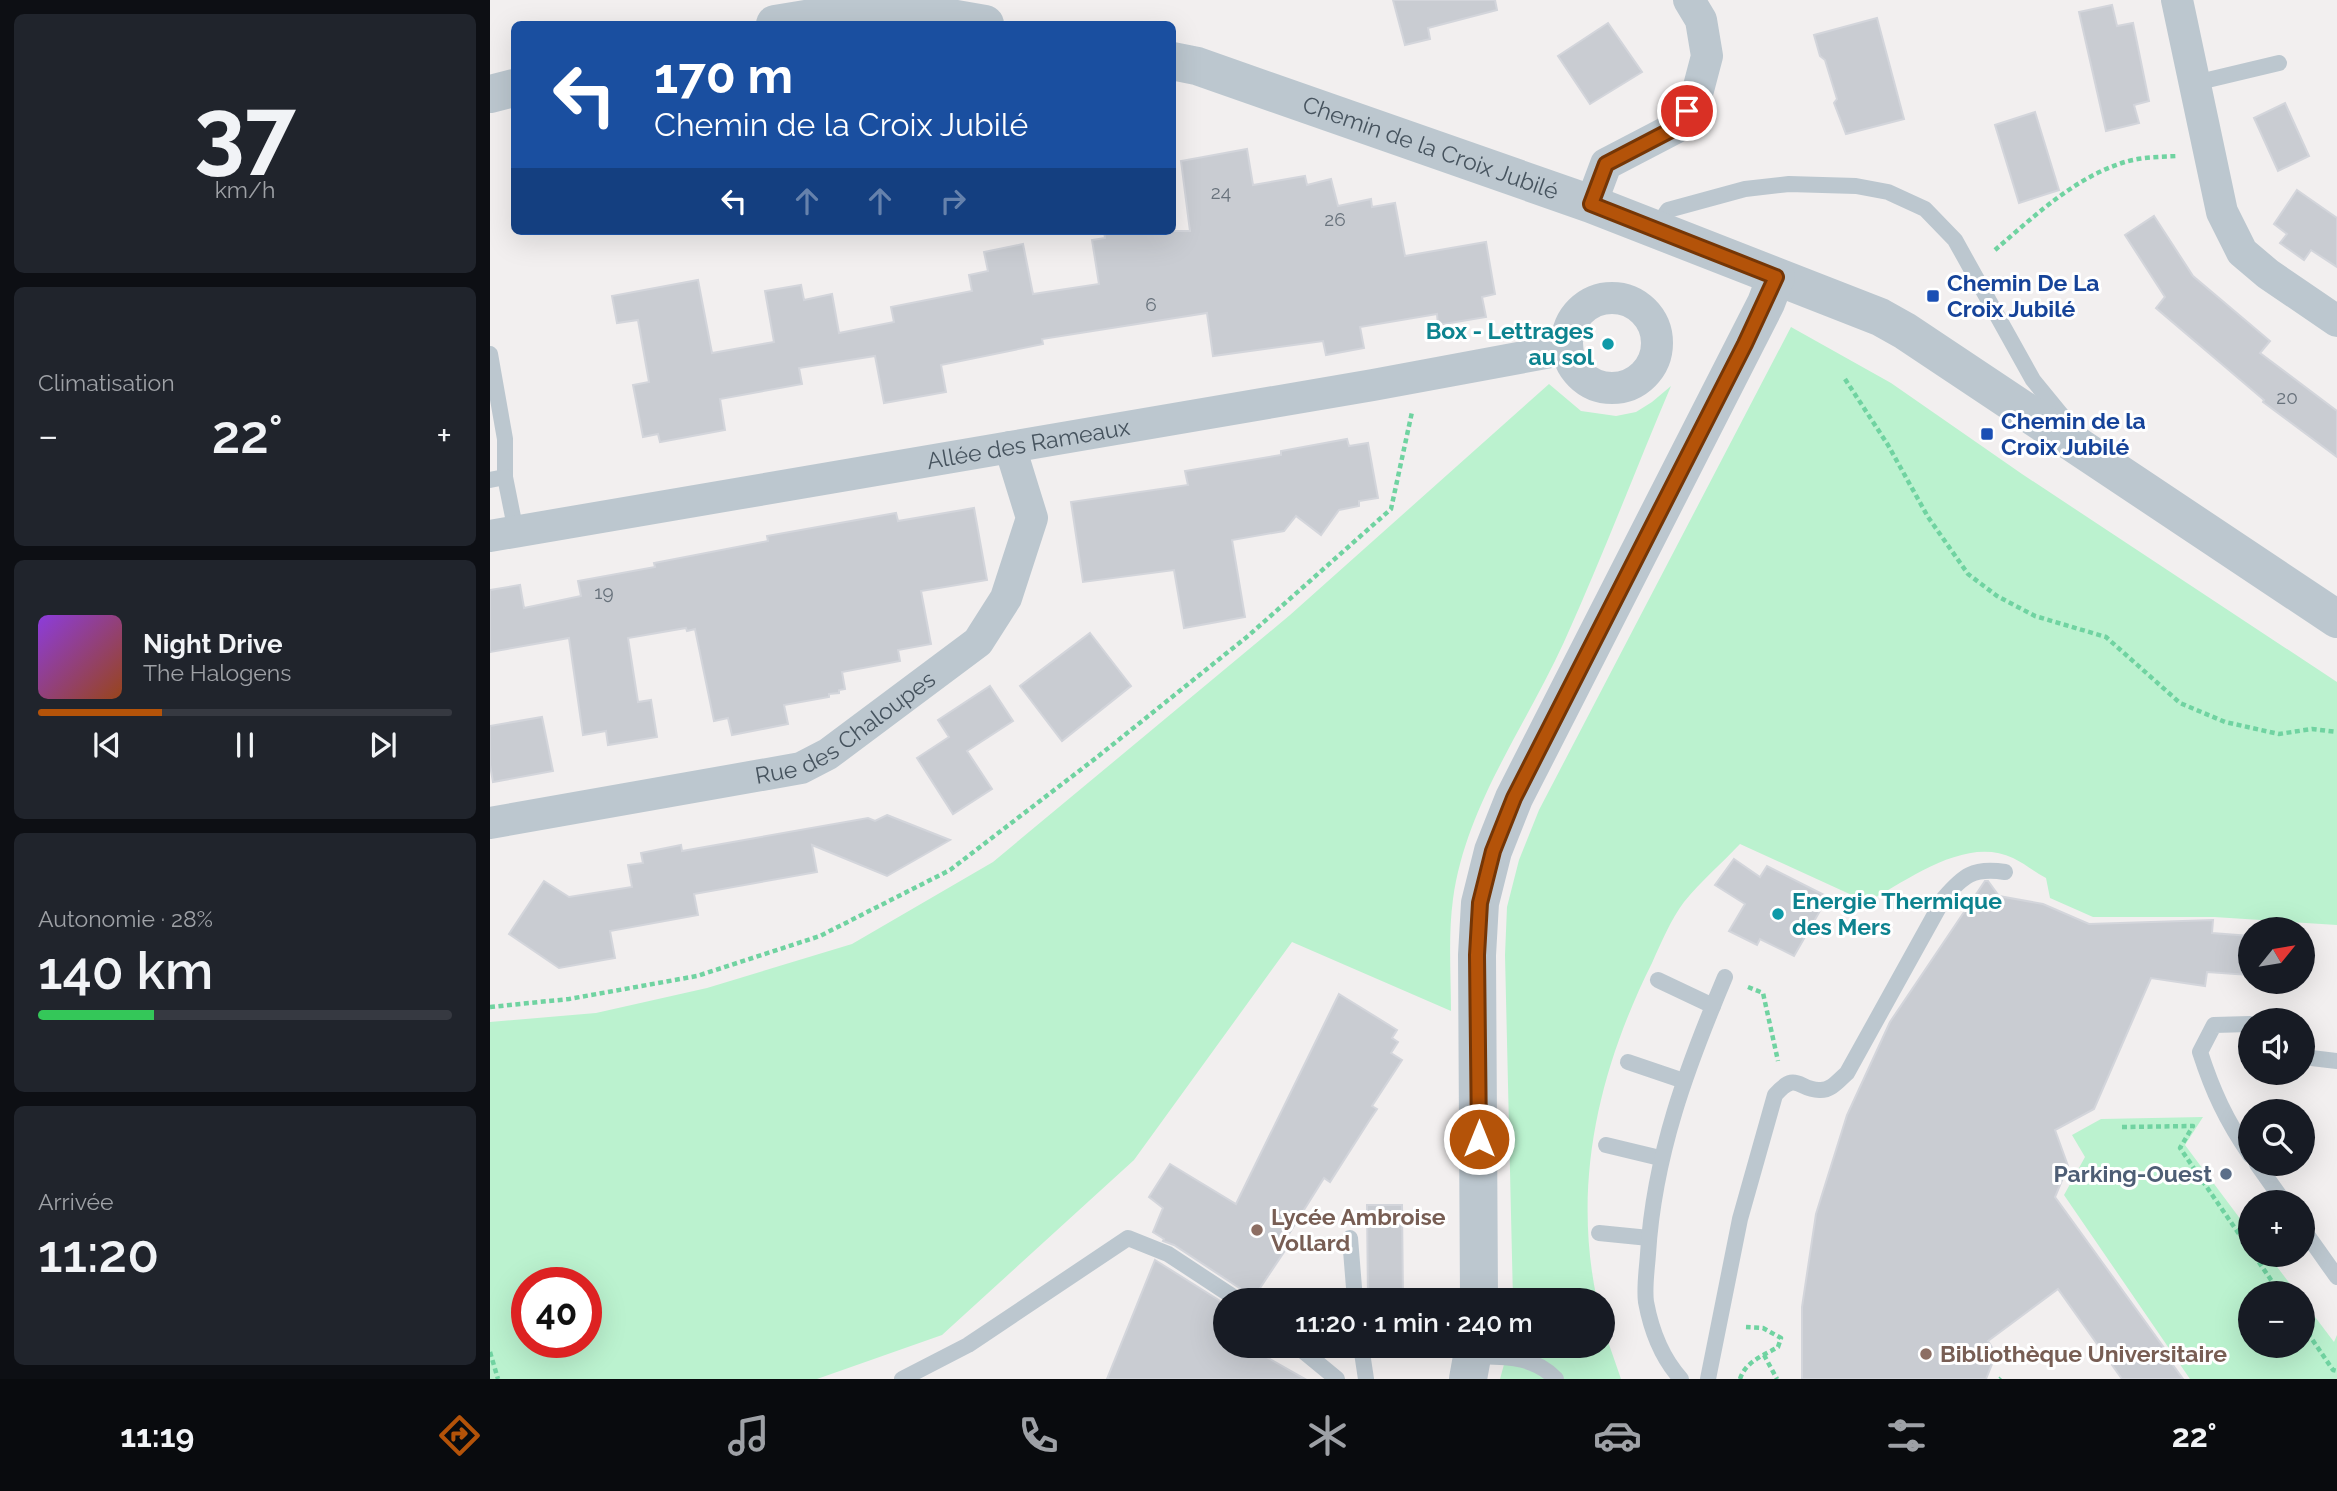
<!DOCTYPE html>
<html lang="fr">
<head>
<meta charset="utf-8">
<style>
  body { margin:0; font-family:Raleway,sans-serif; background:#20242c; color:#f1f3f6; height:100vh; display:flex; flex-direction:column; font-size:26px; white-space:nowrap }
  * { box-sizing:border-box; margin:0 }
  p { font-size:23px; color:#9ea1a6 }
  .icon { flex:none; width:38px; height:38px; fill:none; stroke:currentColor; stroke-width:2; stroke-linecap:round; stroke-linejoin:round }
  .map { position:relative; flex:1; overflow:hidden }
  .sheet { display:flex; flex-direction:column; gap:14px; padding:14px; background:#0d0f14; width:490px }
  .sheet>* { flex:none }
  .hud { position:absolute; left:21px; top:21px; width:665px; height:214px; border-radius:10px; box-shadow:0 7px 28px #0002; background:#1a4fa0; color:#fff; overflow:hidden }
  .needle { width:46px; rotate:60deg }
  .controls { position:absolute; left:1748px; top:917px; display:grid; gap:14px }
  .controls a { display:grid; place-items:center; width:77px; height:77px; border-radius:50%; background:#171b24; box-shadow:0 7px 28px #0002; font-size:35px }
  .speed { position:absolute; left:21px; top:1267px; display:flex; gap:14px; font-size:35px; font-weight:700; text-align:center }
  .speed>* { display:grid; place-content:center; width:91px; height:91px; border-radius:50%; background:#171b24; box-shadow:0 7px 28px #0002; line-height:1 }
  .speed .limit { border:10px solid #d22; background:#fff; color:#111 }
  .pin { position:absolute; display:grid; place-items:center; width:60px; height:60px; color:#fff; margin:-30px; border:4px solid #fff; border-radius:50%; box-shadow:0 2px 7px #0007 }
  .me { position:absolute; width:77px; margin:-38px; rotate:0deg; stroke-linejoin:round; filter:drop-shadow(0 0 5px #0008) }
  .turn { display:flex; align-items:center; gap:24px; height:147px; padding:0 28px; font-size:32px }
  .turn .icon { width:91px; height:91px; stroke-width:2.5 }
  .turn b { display:block; font-size:49px; line-height:60px }
  .lanes { display:flex; align-items:center; height:66px; padding:0 28px; background:#0003; justify-content:center; gap:35px; direction:ltr }
  .lanes .off { opacity:.35 }
  .big { font-size:52px; font-weight:600; line-height:1.1 }
  .sheet .widget { flex:1; display:flex; flex-direction:column; justify-content:center; gap:10px; min-width:0; padding:0 24px; border-radius:10px; background:#20242c }
  .sheet .dial { align-items:center; gap:0 }
  .dial b { font-size:91px; line-height:1 }
  .song { display:flex; align-items:center; gap:21px }
  .cover { width:84px; height:84px; border-radius:10px; background:linear-gradient(135deg,hsl(270 70% 55%),hsl(20 70% 35%)) }
  .played { height:7px; border-radius:4px; background:linear-gradient(90deg,#b45309 30%,#363941 30%) }
  .keys { display:flex; justify-content:space-around; direction:ltr }
  .heat { display:flex; justify-content:space-between; align-items:center; font-size:38px; direction:ltr }
  .charge { height:10px; border-radius:5px; background:linear-gradient(90deg,#34c759 28%,#363941 0) }
  .trip { position:absolute; left:723px; top:1288px; width:402px; height:70px; border-radius:35px; background:#171b24; box-shadow:0 7px 28px #0002; font-weight:600; line-height:70px; text-align:center }
  .tab-bar { display:flex; height:112px; justify-content:space-around; align-items:center; background:#090b0e; color:#9ea1a6 }
  .tab-bar .icon { width:49px; height:49px }
  .tab-bar .active { color:#b45309 }
  .tab-bar b { font-size:32px; color:#f1f3f6 }
  main { display:flex; flex:1; min-height:0 }
  .map>svg:first-child { display:block }
  .green { fill:#bbf2cf; fill-rule:evenodd }
  .building { fill:#c9ccd2; stroke:#d3d5db; stroke-width:2 }
  .lines { fill:none; stroke-linecap:round; stroke-linejoin:round }
  .path { stroke:#70d3a1; stroke-width:4.5; stroke-dasharray:5 3.5; stroke-linecap:butt }
  .service { stroke:#bcc7cf; stroke-width:16 }
  .minor { stroke:#bcc7cf; stroke-width:32 }
  .tertiary { stroke:#bcc7cf; stroke-width:38 }
  .route-casing { stroke:#753606; stroke-width:18 }
  .route { stroke:#b45309; stroke-width:12 }
  .transit-dot { fill:#1a4fb4; stroke:#fff; stroke-width:2.5 }
  .culture-dot { fill:#0f9aa8; stroke:#fff; stroke-width:2.5 }
  .service-dot { fill:#5c6f8a; stroke:#fff; stroke-width:2.5 }
  .education-dot { fill:#8d6e63; stroke:#fff; stroke-width:2.5 }
  .labels { text-anchor:middle; stroke-width:6; stroke-linejoin:round; paint-order:stroke }
  .number-label { font-size:19px; fill:#67717b }
  .street-label { font-size:23px; fill:#46535e; stroke:#fff }
  .transit-label { font-size:23px; font-weight:bold; fill:#164399; stroke:#fff; text-anchor:start }
  .culture-label { font-size:23px; font-weight:bold; fill:#0d838f; stroke:#fff; text-anchor:end }
  .service-label { font-size:23px; font-weight:bold; fill:#4e5e75; stroke:#fff; text-anchor:end }
  .education-label { font-size:23px; font-weight:bold; fill:#785e54; stroke:#fff; text-anchor:start }
</style>
</head>
<body>
<main>
<section class="sheet">
<div class="widget dial"><b>37</b><p>km/h</p></div>
<div class="widget"><p>Climatisation</p>
<div class="heat"><a>−</a><b class="big">22°</b><a>+</a></div>
</div>
<div class="widget">
<div class="song"><i class="cover"></i><div><b>Night Drive</b><p>The Halogens</p></div></div>
<div class="played"></div>
<div class="keys"><svg class="icon" aria-label="previous" viewBox="0 0 24 24"><path d="M18 5L8 12l10 7zM5 5v14"/></svg><svg class="icon" aria-label="pause" viewBox="0 0 24 24"><path d="M8 5v14M16 5v14"/></svg><svg class="icon" aria-label="next" viewBox="0 0 24 24"><path d="M6 5l10 7-10 7zM19 5v14"/></svg></div>
</div>
<div class="widget"><p>Autonomie · 28%</p><b class="big">140 km</b><div class="charge"></div></div>
<div class="widget"><p>Arrivée</p><b class="big">11:20</b></div>
</section>
<div class="map">
<svg width="1847" height="1379" viewBox="0 0 1847 1379">
  <rect width="100%" height="100%" fill="#f2efef"/>
  <!-- green -->
  <g class="green">
    <path d="M1301 327 1401 383 1532 474 1847 682V925L1724 917H1603L1560 898 1556 878C1545 872 1535 864 1523 858 1476 835 1418 880 1377 902L1250 844C1232 863 1211 881 1194 902 1181 919 1171 943 1162 963 1109 1069 1082 1183 1107 1300H1023L1015 955 1017 907 1029 860 1049 810Z"/>
    <path d="M1059 384 1091 411 1126 416 1146 412 1162 402 1181 386C1145 471 1112 558 1074 642 1036 726 976 805 963 899 958 936 961 974 961 1011L802 942 644 1160 452 1335 327 1379H0V1022L106 1013 217 988 362 944 503 862 800 615ZM37 1283H96V1342H37Z"/>
    <polygon points="1713,1117 1695,1145 1760,1232 1760,1255 1778,1255 1807,1293 1760,1293 1760,1346 1813,1346 1813,1301 1844,1342 1847,1335 1847,1379 1700,1379 1574,1195 1595,1157 1582,1135 1611,1119"/>
    <polygon points="1113,1327 1131,1379 1010,1379 1019,1346 1113,1346"/>
  </g>
  <!-- building -->
  <g class="building">
    <polygon points="903,0 1005,0 1007,10 938,28 940,39 915,45"/>
    <polygon points="1622,5 1627,26 1643,23 1659,101 1644,105 1649,123 1616,131 1589,12"/>
    <polygon points="1387,18 1414,119 1356,134 1344,103 1347,99 1335,60 1330,56 1324,35"/>
    <polygon points="1118,23 1152,72 1100,104 1068,56"/>
    <polygon points="1795,103 1819,156 1788,171 1764,118"/>
    <polygon points="1545,112 1569,190 1529,203 1505,125"/>
    <polygon points="757,149 763,185 815,176 817,185 841,179 848,206 881,199 882,207 905,203 915,256 996,242 1005,294 992,297 996,317 948,325 947,314 870,327 874,348 836,355 833,341 723,356 717,313 552,339 553,344 451,365 456,392 394,403 385,356 309,368 312,384 230,399 235,430 170,442 168,434 153,437 143,385 159,382 148,320 127,323 122,296 208,280 222,353 284,342 275,291 311,285 314,300 342,294 349,333 404,322 401,307 482,291 479,275 498,271 494,252 533,244 543,294 609,284 602,240 615,238 614,231 700,231 691,161"/>
    <polygon points="1807,190 1847,218 1847,267 1821,250 1814,260 1790,243 1797,234 1784,224"/>
    <polygon points="1664,216 1703,276 1780,341 1770,353 1847,411 1847,457 1773,402 1774,400 1666,308 1675,297 1635,235"/>
    <polygon points="857,439 859,446 878,443 888,498 869,501 869,506 849,510 831,535 806,516 794,531 742,540 755,617 694,628 684,570 593,582 581,502 698,485 695,471 791,455 791,451"/>
    <polygon points="484,508 497,580 431,591 441,644 408,650 410,661 352,672 355,689 349,690 349,693 339,694 339,697 294,705 298,724 242,735 238,718 224,721 205,629 197,631 196,628 138,638 148,702 161,700 167,737 118,745 116,731 93,735 79,638 0,652 0,590 30,585 34,608 91,596 88,581 165,567 164,563 278,541 277,536 406,513 408,521"/>
    <polygon points="600,633 641,686 572,741 530,686"/>
    <polygon points="500,686 523,721 477,751 502,789 463,814 427,758 459,737 448,720"/>
    <polygon points="52,717 63,771 3,782 0,765 0,726"/>
    <polygon points="397,815 460,840 397,876 322,845 327,872 204,894 208,915 120,931 125,958 69,968 19,934 54,881 79,897 142,887 138,865 153,863 151,853 191,845 192,851 378,818 385,821"/>
    <polygon points="1244,859 1270,877 1277,866 1338,897 1304,956 1270,939 1267,945 1239,931 1255,904 1225,885"/>
    <polygon points="1495,881 1498,881 1509,896 1553,904 1599,924 1723,920 1722,933 1760,936 1759,975 1717,972 1715,986 1661,978 1604,1109 1565,1130 1578,1166 1565,1197 1677,1352 1675,1354 1693,1379 1632,1379 1568,1289 1498,1341 1506,1354 1496,1379 1312,1379 1312,1307 1326,1214 1357,1115 1400,1022"/>
    <polygon points="849,994 907,1030 902,1038 908,1042 901,1053 912,1060 882,1106 887,1109 879,1121 840,1182 834,1178 797,1237 802,1240 762,1300 758,1300 754,1291 684,1245 673,1241 674,1239 663,1232 673,1208 659,1197 680,1164 746,1204"/>
    <polygon points="877,1205 912,1205 913,1300 878,1300"/>
    <polygon points="665,1260 735,1304 735,1346 757,1346 815,1379 617,1379"/>
  </g>
  <g class="lines">
    <!-- path -->
    <g class="path">
      <path d="M1505 250C1542 218 1582 180 1629 164 1647 157 1668 157 1688 156"/>
      <polyline points="1355,379 1398,445 1438,517 1478,574 1507,596 1545,616 1616,637 1690,703 1735,722 1789,734 1822,729 1847,732"/>
      <polyline points="1258,987 1273,993 1288,1061"/>
      <polyline points="0,1007 79,999 207,976 330,936 460,870 606,758 758,636 901,509 922,412"/>
      <polyline points="1632,1127 1703,1126 1690,1148 1760,1250"/>
      <polyline points="1764,1255 1790,1293"/>
      <polyline points="1813,1326 1843,1370 1847,1371"/>
      <polyline points="0,1352 8,1379"/>
      <polyline points="1274,1355 1287,1379"/>
      <path d="M1250 1379C1256 1361 1273 1356 1288 1347L1291 1338 1273 1328 1256 1327"/>
      <polyline points="1510,1379 1511,1378"/>
    </g>
    <!-- service -->
    <g class="service">
      <polyline points="1705,83 1789,63"/>
      <polyline points="1165,229 1178,210 1255,189 1299,184 1366,186 1398,192 1435,209 1465,240 1543,380 1579,424"/>
      <polyline points="0,354 15,439 15,477 0,480"/>
      <polyline points="15,477 26,532"/>
      <polyline points="1168,980 1223,1006"/>
      <path d="M1760 1024 1724 1025 1710 1052C1723 1092 1736 1120 1760 1155"/>
      <polyline points="1813,1057 1847,1061"/>
      <polyline points="1138,1062 1194,1081"/>
      <polyline points="1116,1145 1170,1158"/>
      <polyline points="1767,1164 1794,1202"/>
      <polyline points="1813,1229 1847,1277"/>
      <polyline points="1109,1233 1159,1238"/>
      <polyline points="860,1238 865,1300"/>
      <polyline points="807,1346 847,1379"/>
      <polyline points="871,1346 876,1379"/>
      <path d="M983 1356C1014 1357 1043 1355 1066 1379"/>
      <polyline points="412,1379 478,1345 638,1238 678,1254 748,1300"/>
      <path d="M1191 1379C1172 1358 1161 1329 1156 1302 1154 1287 1157 1269 1158 1254 1164 1155 1197 1067 1235 977"/>
      <path d="M1218 1379 1250 1219 1285 1095C1307 1070 1308 1090 1329 1090 1341 1091 1349 1080 1357 1073L1454 898C1473 876 1483 867 1515 872"/>
    </g>
    <!-- minor -->
    <g class="minor">
      <polyline points="1687,0 1732,212 1752,252 1778,274 1847,321"/>
      <polyline points="1101,204 1116,164 1187,127 1207,94 1217,56 1211,20 1199,0"/>
      <circle cx="1122" cy="343" r="45"/>
      <path id="s1" d="M0 536 883 385 1077 349"/>
      <path id="s2" d="M0 823 311 768 338 754 488 642 516 598 542 518 520 447"/>
    </g>
    <!-- tertiary -->
    <g class="tertiary">
      <polyline points="285,24 340,15 432,13 495,24"/>
      <path id="s3" d="M682 61 707 66 1101 204 1390 317 1415 331 1847 619"/>
      <polyline points="0,94 24,88"/>
      <polyline points="989,1300 987,955 990,903 1003,851 1024,798 1276,303 1286,277"/>
      <polyline points="978,1379 984,1346"/>
    </g>
  </g>
  <g class="lines">
    <!-- route casing -->
    <g class="route-casing">
      <polyline id="route" points="989,1139 987,955 990,903 1003,851 1024,798 1255,344 1286,277 1101,204 1116,164 1187,127 1197,111"/>
    </g>
    <!-- route -->
    <use href="#route" class="route"/>
  </g>
  <!-- markers -->
  <g class="transit-dot">
    <rect x="1436" y="289" width="14" height="14" rx="3.5"/>
    <rect x="1490" y="427" width="14" height="14" rx="3.5"/>
  </g>
  <g class="culture-dot">
    <circle cx="1118" cy="344" r="7"/>
    <circle cx="1288" cy="914" r="7"/>
  </g>
  <circle class="service-dot" cx="1736" cy="1174" r="7"/>
  <g class="education-dot">
    <circle cx="767" cy="1230" r="7"/>
    <circle cx="1436" cy="1354" r="7"/>
  </g>
  <g class="labels">
    <!-- number labels -->
    <g class="number-label">
      <text x="731" y="199">24</text>
      <text x="845" y="226">26</text>
      <text x="661" y="311">6</text>
      <text x="1797" y="404">20</text>
      <text x="114" y="599">19</text>
    </g>
    <!-- street labels -->
    <g class="street-label">
      <text dy="8" stroke="none"><textPath href="#s3" startOffset="273">Chemin de la Croix Jubilé</textPath></text>
      <text dy="8" stroke="none"><textPath href="#s1" startOffset="546">Allée des Rameaux</textPath></text>
      <text dy="8" stroke="none"><textPath href="#s2" startOffset="373">Rue des Chaloupes</textPath></text>
    </g>
    <!-- transit labels -->
    <g class="transit-label">
      <text x="1457" y="291">Chemin De La<tspan x="1457" dy="26">Croix Jubilé</tspan></text>
      <text x="1511" y="429">Chemin de la<tspan x="1511" dy="26">Croix Jubilé</tspan></text>
    </g>
    <!-- culture labels -->
    <g class="culture-label">
      <text x="1104" y="339">Box - Lettrages<tspan x="1104" dy="26">au sol</tspan></text>
      <text x="1302" y="909" text-anchor="start">Energie Thermique<tspan x="1302" dy="26">des Mers</tspan></text>
    </g>
    <!-- service labels -->
    <g class="service-label">
      <text x="1722" y="1182">Parking-Ouest</text>
    </g>
    <!-- education labels -->
    <g class="education-label">
      <text x="781" y="1225">Lycée Ambroise<tspan x="781" dy="26">Vollard</tspan></text>
      <text x="1450" y="1362">Bibliothèque Universitaire</text>
    </g>
  </g>
</svg>
<div class="controls">
<a><svg class="needle" viewBox="-14 -14 28 28"><path d="M0-13l5 13h-10z" fill="#e53935"/><path d="M0 13l5-13h-10z" fill="#9ea1a6"/></svg></a>
<a><svg class="icon" aria-label="sound" viewBox="0 0 24 24"><path d="M4 9h4l5-4v14l-5-4H4zM17 9q2 3 0 6"/></svg></a>
<a><svg class="icon" aria-label="search" viewBox="0 0 24 24"><circle cx="10" cy="10" r="6"/><path d="M15 15l6 6"/></svg></a>
<a>+</a>
<a>−</a>
</div>
<div class="speed"><div class="limit">40</div></div>
<div class="pin" style="left:1197px;top:111px;background:#d93025"><svg class="icon" aria-label="arrive" viewBox="0 0 24 24"><path d="M6 21V4h12l-3 4 3 4H6"/></svg></div>
<svg class="me" style="left:989px;top:1139px" viewBox="-20 -20 40 40"><circle r="17" fill="#b45309" stroke="#fff" stroke-width="3"/><path d="M0-11L8 9 0 5-8 9z" fill="#fff"/></svg>
<div class="trip">11:20 · 1 min · 240 m</div>
<div class="hud">
<div class="turn"><svg class="icon" aria-label="left" viewBox="0 0 24 24"><path d="M17 20v-9H6M10 6l-5 5 5 5"/></svg><div><b>170 m</b>Chemin de la Croix Jubilé</div></div>
<div class="lanes"><svg class="icon" aria-label="left" viewBox="0 0 24 24"><path d="M17 20v-9H6M10 6l-5 5 5 5"/></svg><svg class="icon off" aria-label="ahead" viewBox="0 0 24 24"><path d="M12 20V5M6 11l6-6 6 6"/></svg><svg class="icon off" aria-label="ahead" viewBox="0 0 24 24"><path d="M12 20V5M6 11l6-6 6 6"/></svg><svg class="icon off" aria-label="right" viewBox="0 0 24 24"><path d="M7 20v-9h11M14 6l5 5-5 5"/></svg></div>
</div>
</div>
</main>
<nav class="tab-bar">
<b>11:19</b>
<svg class="icon active" aria-label="directions" viewBox="0 0 24 24"><path d="M12 3l9 9-9 9-9-9zM9 14v-3h6M13 9l2 2-2 2"/></svg>
<svg class="icon" aria-label="music" viewBox="0 0 24 24"><path d="M9 18V5l10-2v13"/><circle cx="6" cy="18" r="3"/><circle cx="16" cy="16" r="3"/></svg>
<svg class="icon" aria-label="phone" viewBox="0 0 24 24"><path d="M5 4h4l2 5-3 2q2 4 5 5l2-3 5 2v4C11 20 4 13 5 4z"/></svg>
<svg class="icon" aria-label="climate" viewBox="0 0 24 24"><path d="M12 3v18M4 7l16 10M4 17L20 7"/></svg>
<svg class="icon" aria-label="car" viewBox="0 0 24 24"><path d="M5 17H2v-5l4-1 3-4h7l3 4 3 1v5h-3M9 17h6M6 11h13"/><circle cx="7" cy="17" r="2"/><circle cx="17" cy="17" r="2"/></svg>
<svg class="icon" aria-label="filters" viewBox="0 0 24 24"><path d="M4 7h16M4 17h16"/><circle cx="9" cy="7" r="2"/><circle cx="15" cy="17" r="2"/></svg>
<b>22°</b>
</nav>
</body>
</html>
